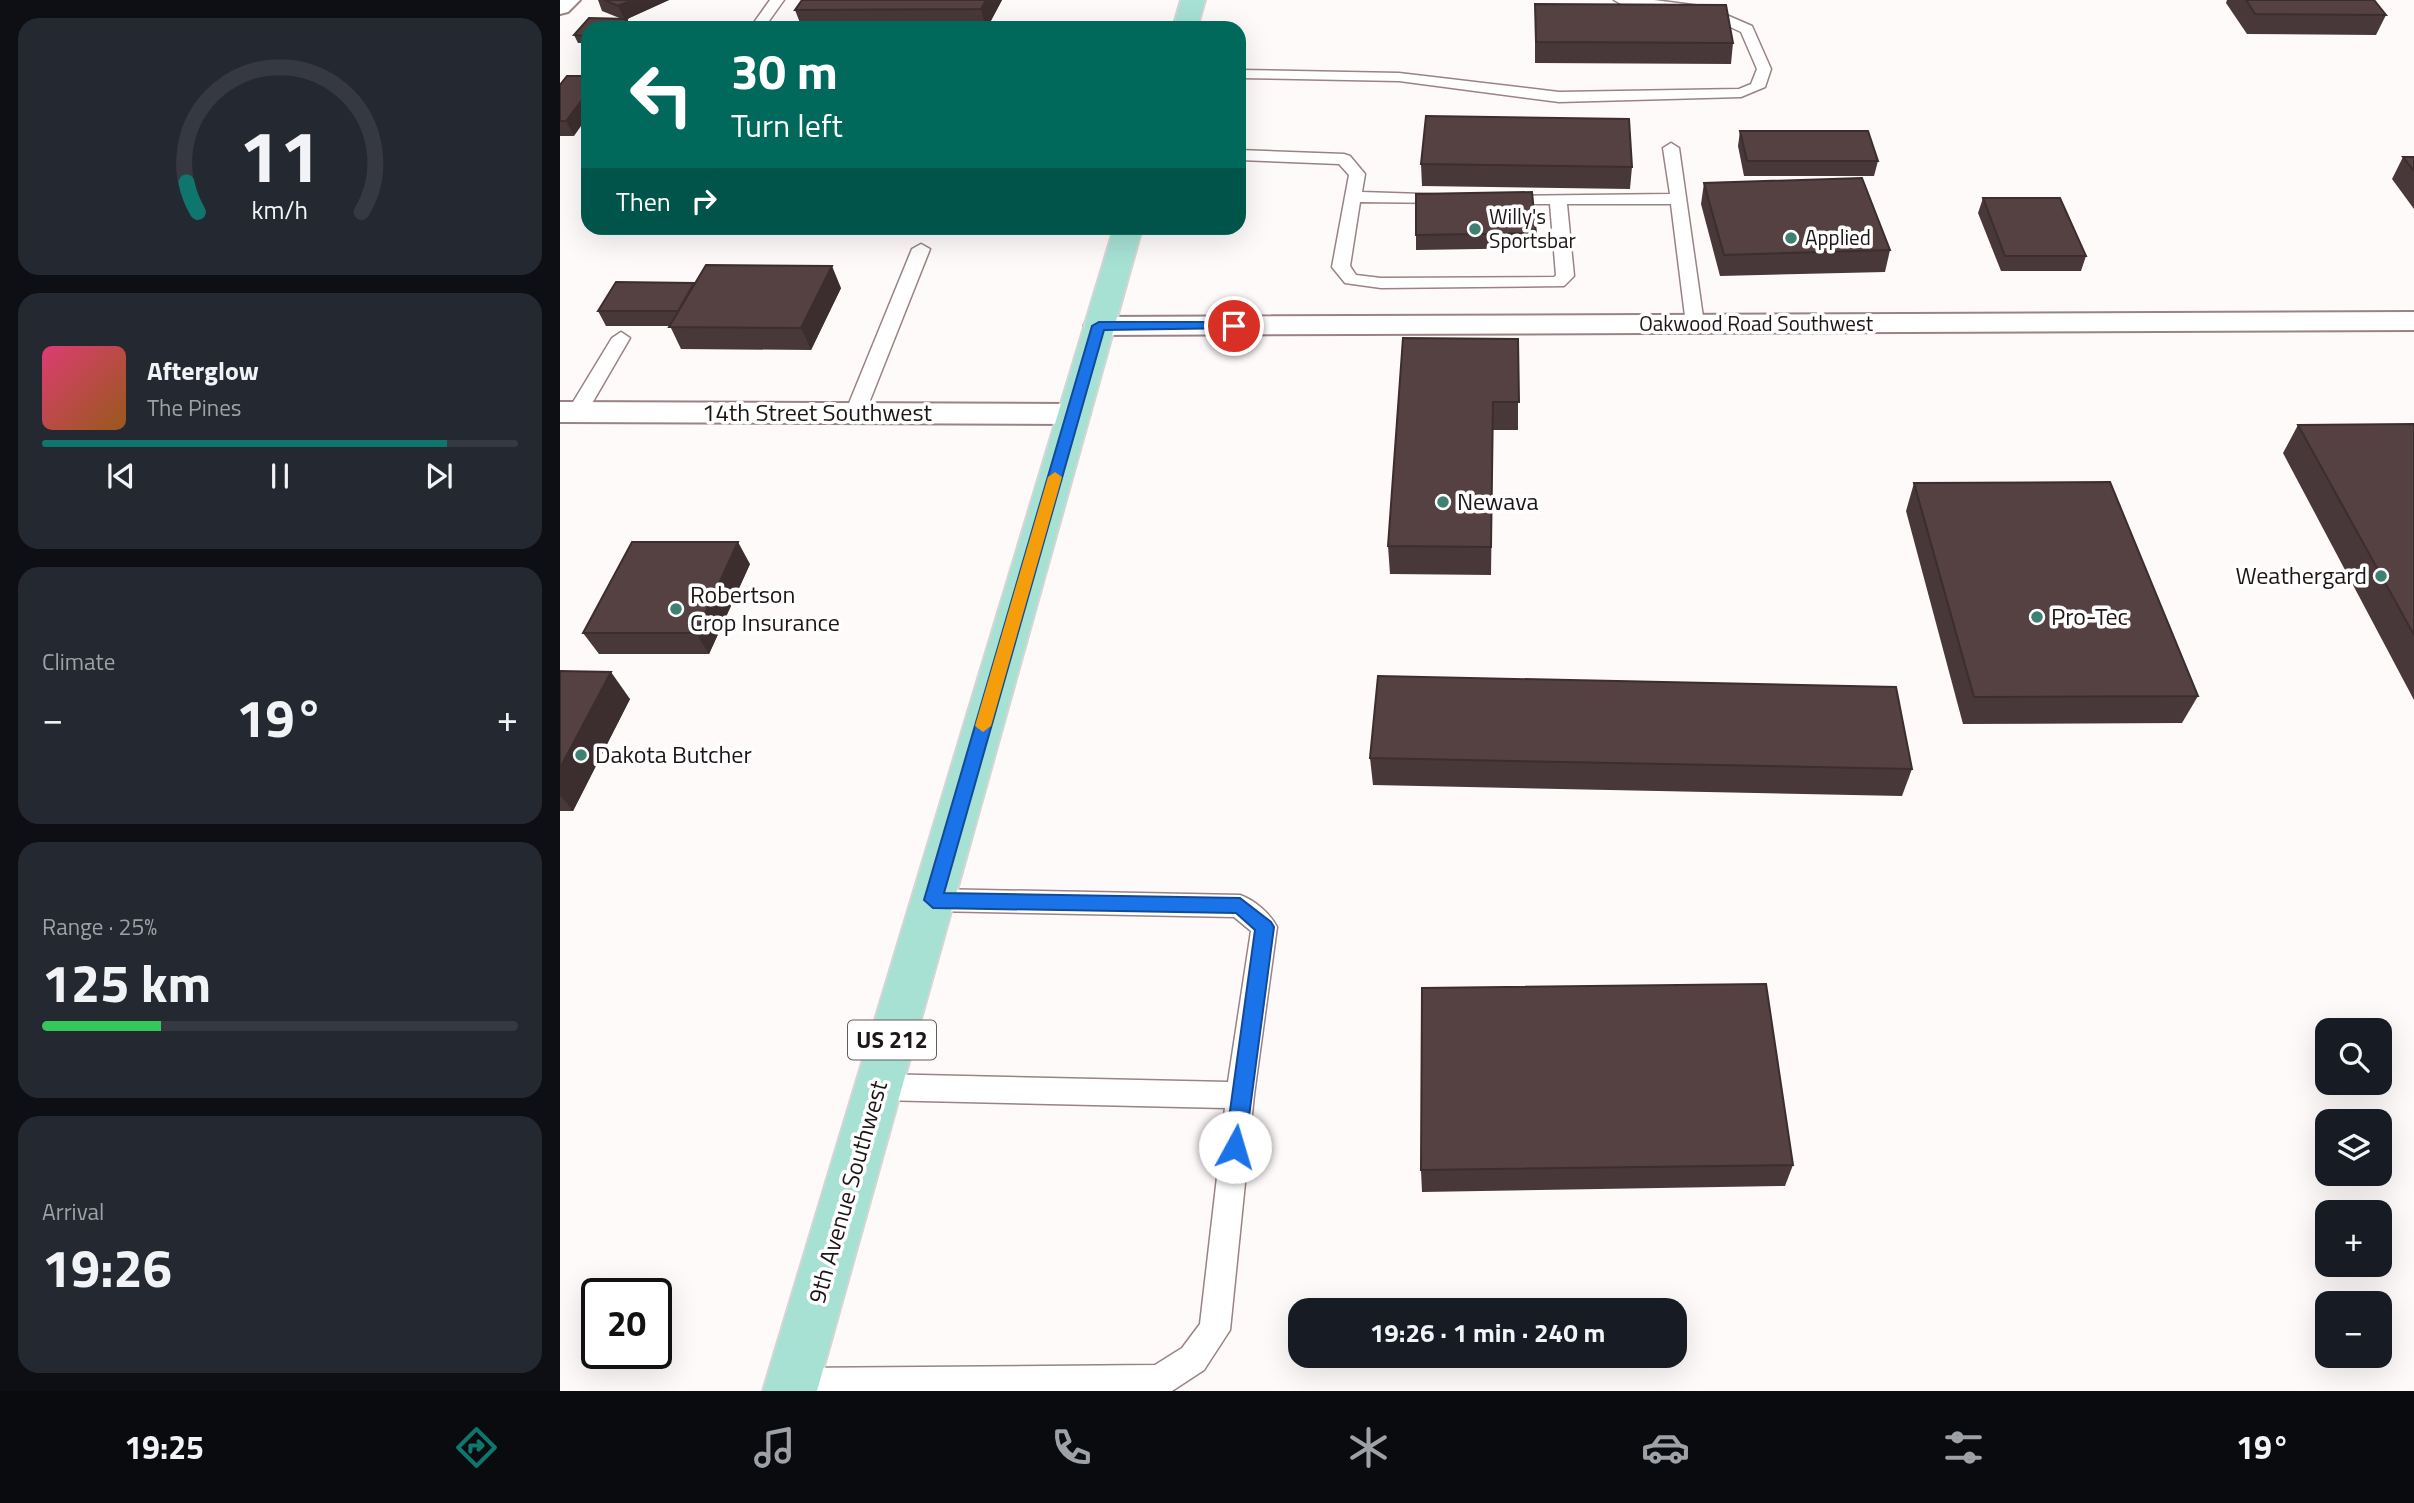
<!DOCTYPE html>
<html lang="en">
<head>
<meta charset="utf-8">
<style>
  body { margin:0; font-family:"Titillium Web",sans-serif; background:#242831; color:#f1f3f6; height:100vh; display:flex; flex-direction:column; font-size:26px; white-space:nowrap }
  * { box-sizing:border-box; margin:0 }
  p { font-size:23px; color:#9ea1a6 }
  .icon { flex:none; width:38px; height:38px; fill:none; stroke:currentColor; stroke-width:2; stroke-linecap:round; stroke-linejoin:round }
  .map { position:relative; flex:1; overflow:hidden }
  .details { display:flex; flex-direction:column; gap:18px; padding:18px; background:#0d0f14; width:560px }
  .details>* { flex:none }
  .banner { position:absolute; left:21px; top:21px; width:665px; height:214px; border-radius:21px; box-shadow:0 7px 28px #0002; background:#00695c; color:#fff; overflow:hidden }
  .controls { position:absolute; left:1755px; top:1018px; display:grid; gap:14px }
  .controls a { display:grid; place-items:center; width:77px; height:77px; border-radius:14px; background:#171b24; box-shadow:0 7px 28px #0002; font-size:35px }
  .speed { position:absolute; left:21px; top:1278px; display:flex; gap:14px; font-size:35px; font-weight:700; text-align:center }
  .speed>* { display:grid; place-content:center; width:91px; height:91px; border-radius:50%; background:#171b24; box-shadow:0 7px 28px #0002; line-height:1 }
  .speed .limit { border:4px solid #111; border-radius:10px; background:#fff; color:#111 }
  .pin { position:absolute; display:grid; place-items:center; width:60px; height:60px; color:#fff; margin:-30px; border:4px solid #fff; border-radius:50%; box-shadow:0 2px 7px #0007 }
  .me { position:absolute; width:77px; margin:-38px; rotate:6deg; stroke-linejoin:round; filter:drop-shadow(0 0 5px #0008) }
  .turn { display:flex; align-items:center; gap:24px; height:147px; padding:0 35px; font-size:32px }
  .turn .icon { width:91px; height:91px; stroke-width:2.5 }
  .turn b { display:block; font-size:49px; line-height:60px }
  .then { display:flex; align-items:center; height:66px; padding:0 35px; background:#0003; gap:14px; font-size:26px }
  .big { font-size:52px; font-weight:700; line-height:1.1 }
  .details .card { flex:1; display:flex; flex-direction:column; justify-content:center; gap:10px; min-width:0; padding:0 24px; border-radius:21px; background:#242831 }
  .details .dial { align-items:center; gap:0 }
  .dial svg { height:182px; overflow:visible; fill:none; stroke:#363941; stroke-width:7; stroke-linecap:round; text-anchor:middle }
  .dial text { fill:#f1f3f6; stroke:none }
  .song { display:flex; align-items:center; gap:21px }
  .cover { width:84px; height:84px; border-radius:10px; background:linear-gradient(135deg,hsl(340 70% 55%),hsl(30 70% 35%)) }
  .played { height:7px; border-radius:4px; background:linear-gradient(90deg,#0f766e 85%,#363941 85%) }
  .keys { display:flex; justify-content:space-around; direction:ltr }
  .heat { display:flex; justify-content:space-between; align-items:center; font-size:38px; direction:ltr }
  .charge { height:10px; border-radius:5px; background:linear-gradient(90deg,#34c759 25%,#363941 0) }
  .trip { position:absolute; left:728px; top:1298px; width:399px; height:70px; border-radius:21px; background:#171b24; box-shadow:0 7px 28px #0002; font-weight:700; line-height:70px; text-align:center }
  .menu { display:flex; height:112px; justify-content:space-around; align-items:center; background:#090b0e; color:#9ea1a6 }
  .menu .icon { width:49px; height:49px }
  .menu .current { color:#0f766e }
  .menu b { font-size:32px; color:#f1f3f6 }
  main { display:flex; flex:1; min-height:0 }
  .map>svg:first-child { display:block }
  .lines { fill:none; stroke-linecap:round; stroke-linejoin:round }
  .service-casing { stroke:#998384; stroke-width:3 }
  .minor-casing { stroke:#998384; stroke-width:4 }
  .primary-casing { stroke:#d6d5d5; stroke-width:4 }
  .service { fill:#fff; fill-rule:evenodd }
  .minor { fill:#fff; fill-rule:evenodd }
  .primary { fill:#a6e1d4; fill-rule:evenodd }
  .wall { fill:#493839 }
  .shaded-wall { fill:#3c2e2e }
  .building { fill:#554142; stroke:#3c2e2e; stroke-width:2 }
  .route { fill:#1a73e8; stroke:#114b97; stroke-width:2 }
  .slow { fill:#f59e0b }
  .poi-dot { fill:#3e8072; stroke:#fff; stroke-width:2.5 }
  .labels { text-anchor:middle; stroke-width:7; stroke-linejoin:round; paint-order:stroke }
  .far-poi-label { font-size:21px; fill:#1e1516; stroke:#fff; text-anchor:start }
  .far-street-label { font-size:21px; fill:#1e1516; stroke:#fff }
  .shield { fill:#fff; stroke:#625b5c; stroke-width:2 }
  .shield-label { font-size:23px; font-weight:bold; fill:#1e1516 }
  .street-label { font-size:24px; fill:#1e1516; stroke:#fff }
  .poi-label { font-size:24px; fill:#1e1516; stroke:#fff; text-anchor:start }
</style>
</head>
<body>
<main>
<section class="details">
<div class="card dial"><svg viewBox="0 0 100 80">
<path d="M14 69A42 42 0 1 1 86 69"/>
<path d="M14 69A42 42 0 0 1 9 56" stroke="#0f766e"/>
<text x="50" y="56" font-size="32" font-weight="700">11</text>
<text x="50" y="72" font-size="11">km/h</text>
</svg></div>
<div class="card">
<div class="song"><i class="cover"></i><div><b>Afterglow</b><p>The Pines</p></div></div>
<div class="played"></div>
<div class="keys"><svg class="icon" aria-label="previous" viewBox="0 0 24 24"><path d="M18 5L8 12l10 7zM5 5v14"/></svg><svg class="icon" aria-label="pause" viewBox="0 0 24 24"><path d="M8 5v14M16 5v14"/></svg><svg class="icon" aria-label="next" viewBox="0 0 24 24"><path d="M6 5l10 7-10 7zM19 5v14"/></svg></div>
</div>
<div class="card"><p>Climate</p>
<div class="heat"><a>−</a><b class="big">19°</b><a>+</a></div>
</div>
<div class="card"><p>Range · 25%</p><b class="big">125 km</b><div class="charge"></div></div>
<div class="card"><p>Arrival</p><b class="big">19:26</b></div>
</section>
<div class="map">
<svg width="1854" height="1391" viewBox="0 0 1854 1391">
  <rect width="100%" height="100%" fill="#fffafa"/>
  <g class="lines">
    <!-- service casing -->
    <g class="service-casing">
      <g id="service">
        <polygon points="210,0 224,0 204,28 190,28"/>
        <polygon points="1054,0 1094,0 1148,7 1192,26 1211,69 1205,87 1181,97 999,102 839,81 679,78 679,70 839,73 999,92 1179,89 1191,84 1197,69 1181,32 1145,15 1061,4"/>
        <polygon points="1111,143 1119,148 1144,324 1135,329 1126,324 1111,204 1007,204 1014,276 1004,286 821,288 785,283 772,267 789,175 779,164 679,160 679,150 784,154 790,156 805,174 802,192 892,195 892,201 886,203 800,202 790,266 796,275 821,278 994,277 996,275 990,204 942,204 934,199 936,196 1110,194 1103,148"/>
        <polygon points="361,244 370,249 305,413 302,417 288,417 285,413 352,249"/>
        <polygon points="61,332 70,338 27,412 24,416 10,416 7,412 52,338"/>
        <path d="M373 889 680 895C694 900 710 913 717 927L694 1095 670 1330 644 1370 612 1391H220L217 1384 222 1373 233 1368 595 1365 622 1348 640 1324 665 1108 318 1100 308 1096 304 1087 308 1078 318 1074 668 1082 691 931 674 917 373 911 364 908 360 900 364 892Z"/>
      </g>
    </g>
    <!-- minor casing -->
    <g class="minor-casing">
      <g id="minor">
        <polygon points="0,0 20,0 8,12 0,14"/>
        <polygon points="1854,312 1854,330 539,335 528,333 524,326 528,319 539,317"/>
        <polygon points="0,402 514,404 525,407 530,414 525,421 514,424 0,422"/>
      </g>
    </g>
    <!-- primary casing -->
    <g class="primary-casing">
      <g id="primary">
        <polygon points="621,0 645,0 637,28 613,28"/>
        <polygon points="554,228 582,228 257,1391 203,1391"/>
      </g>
    </g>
    <!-- service -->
    <use href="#service" class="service"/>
    <!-- minor -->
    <use href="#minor" class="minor"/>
    <!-- primary -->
    <use href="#primary" class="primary"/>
  </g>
  <!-- wall -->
  <g class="wall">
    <polygon points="38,0 109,0 67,19 71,26 69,28 28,28 28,43 18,43 14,35 29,18 62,19 42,11"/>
    <polygon points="442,0 427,28 242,28 235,10"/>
    <polygon points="1667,0 1814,0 1826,15 1816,35 1687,34 1666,3"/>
    <polygon points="975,4 1173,43 1171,64 975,63"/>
    <polygon points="0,85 14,136 0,136"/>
    <polygon points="1180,131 1318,161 1314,176 1184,176 1178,146"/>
    <polygon points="1843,157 1854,157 1854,209 1832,179"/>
    <polygon points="861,164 1072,167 1070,189 862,186"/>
    <polygon points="1144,183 1330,250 1325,272 1160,276 1141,204"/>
    <polygon points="1423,198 1526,256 1521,271 1441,271 1418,213"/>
    <polygon points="976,233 975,248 856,250 856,235"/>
    <polygon points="134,283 135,284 281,288 251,350 121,349 110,326 46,326 38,311"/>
    <polygon points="958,339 958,430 933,430 931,575 830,574 828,546"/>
    <polygon points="1854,424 1854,700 1723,453 1738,425"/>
    <polygon points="1354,483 1638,696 1622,723 1403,724 1346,511"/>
    <polygon points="190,564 149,654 39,654 23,633"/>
    <polygon points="0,671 70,699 13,811 0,811"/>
    <polygon points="810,758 1352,769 1342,796 813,785"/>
    <polygon points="1233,1165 1225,1186 862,1192 861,1170"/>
  </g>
  <!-- shaded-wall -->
  <g class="shaded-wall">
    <polygon points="72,0 109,0 65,20 58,6"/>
    <polygon points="426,0 442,0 427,28 426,28 421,9"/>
    <polygon points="67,19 71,26 69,28 60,28"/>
    <polygon points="28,92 28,116 14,136 6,121"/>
    <polygon points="272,266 281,288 251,350 241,328"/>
    <polygon points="178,542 190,564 149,654 136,633"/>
    <polygon points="51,672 70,699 13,811 0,795 0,768"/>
  </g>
  <!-- building -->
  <g class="building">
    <polygon points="44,0 72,0 58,6"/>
    <polygon points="242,0 426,0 421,9 235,10"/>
    <polygon points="1686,0 1814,0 1826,15 1695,14"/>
    <polygon points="975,4 1166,5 1173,43 976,42"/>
    <polygon points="29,18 67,19 60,28 28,28 28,36 14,35"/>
    <polygon points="7,76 28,76 28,92 6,121 0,121 0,85"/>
    <polygon points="866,116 1069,119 1072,167 861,164"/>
    <polygon points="1180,131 1308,131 1318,161 1187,161"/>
    <polygon points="1843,157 1854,157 1854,171"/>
    <polygon points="1302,178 1330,250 1164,255 1144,183"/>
    <polygon points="972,192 976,233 856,235 856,194"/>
    <polygon points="1423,198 1500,198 1526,256 1445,256"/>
    <polygon points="146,265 272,266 241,328 109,327"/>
    <polygon points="56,282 134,283 118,311 38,311"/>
    <polygon points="843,338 958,339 959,402 933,402 931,547 828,546"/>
    <polygon points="1854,424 1854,635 1738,425"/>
    <polygon points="1550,482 1638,696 1414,697 1354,483"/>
    <polygon points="72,542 178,542 136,633 23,633"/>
    <polygon points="0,671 51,672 0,768"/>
    <polygon points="818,676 1336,687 1352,769 810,758"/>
    <polygon points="1206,984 1233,1165 861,1170 862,988"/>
  </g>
  <!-- route -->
  <polygon class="route" points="674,322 679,323 679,328 544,330 384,893 680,898 711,922 714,927 685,1147 682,1154 675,1157 668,1154 665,1147 695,930 676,913 373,908 364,900 532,326 539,322"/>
  <!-- slow -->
  <polygon class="slow" points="495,472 502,477 431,726 423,732 415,726 488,477"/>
  <!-- markers -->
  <g class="poi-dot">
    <circle cx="915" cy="229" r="7"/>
    <circle cx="1231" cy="238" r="7"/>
    <circle cx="883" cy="502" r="7"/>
    <circle cx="1821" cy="576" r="7"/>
    <circle cx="116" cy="609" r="7"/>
    <circle cx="1477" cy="617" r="7"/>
    <circle cx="21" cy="755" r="7"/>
  </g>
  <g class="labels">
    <!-- far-poi labels -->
    <g class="far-poi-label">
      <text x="929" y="224">Willy's<tspan x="929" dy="24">Sportsbar</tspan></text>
      <text x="1245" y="245">Applied</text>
    </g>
    <!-- far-street labels -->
    <g class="far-street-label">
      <text x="1196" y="331">Oakwood Road Southwest</text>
    </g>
    <!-- shield labels -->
    <rect class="shield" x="288" y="1020.5" width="88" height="39" rx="5"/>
    <g class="shield-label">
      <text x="332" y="1048">US 212</text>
    </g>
    <!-- street labels -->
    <g class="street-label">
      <text x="257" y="421">14th Street Southwest</text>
      <text transform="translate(288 1192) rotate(-74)" y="8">9th Avenue Southwest</text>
    </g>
    <!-- poi labels -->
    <g class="poi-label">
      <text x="897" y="510">Newava</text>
      <text x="1807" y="584" text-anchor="end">Weathergard</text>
      <text x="130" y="603">Robertson<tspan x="130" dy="28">Crop Insurance</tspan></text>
      <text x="1491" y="625">Pro-Tec</text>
      <text x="35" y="763">Dakota Butcher</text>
    </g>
  </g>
</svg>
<div class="controls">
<a><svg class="icon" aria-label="search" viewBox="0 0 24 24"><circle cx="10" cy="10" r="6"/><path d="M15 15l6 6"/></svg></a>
<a><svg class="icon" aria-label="layers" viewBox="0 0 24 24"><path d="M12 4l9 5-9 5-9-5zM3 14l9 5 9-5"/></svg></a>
<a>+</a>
<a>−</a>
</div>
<div class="speed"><div class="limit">20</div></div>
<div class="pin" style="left:674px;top:326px;background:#d93025"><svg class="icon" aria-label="arrive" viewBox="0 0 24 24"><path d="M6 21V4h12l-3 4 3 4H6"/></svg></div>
<svg class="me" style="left:675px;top:1147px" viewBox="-20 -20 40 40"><circle r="19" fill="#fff"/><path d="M0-13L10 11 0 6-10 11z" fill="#1a73e8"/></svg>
<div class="trip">19:26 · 1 min · 240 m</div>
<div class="banner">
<div class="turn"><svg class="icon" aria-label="left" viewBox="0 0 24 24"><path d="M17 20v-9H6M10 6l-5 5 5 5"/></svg><div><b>30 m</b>Turn left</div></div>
<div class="then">Then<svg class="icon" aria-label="right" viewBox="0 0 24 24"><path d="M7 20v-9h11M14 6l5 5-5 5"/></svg></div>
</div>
</div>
</main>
<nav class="menu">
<b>19:25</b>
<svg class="icon current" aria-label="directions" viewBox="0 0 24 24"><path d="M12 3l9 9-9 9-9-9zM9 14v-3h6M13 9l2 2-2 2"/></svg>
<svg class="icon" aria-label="music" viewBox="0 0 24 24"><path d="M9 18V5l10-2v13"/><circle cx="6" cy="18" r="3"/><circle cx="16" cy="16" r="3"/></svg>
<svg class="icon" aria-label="phone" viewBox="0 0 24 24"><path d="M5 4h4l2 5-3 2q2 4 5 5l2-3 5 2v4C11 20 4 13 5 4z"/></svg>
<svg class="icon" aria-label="climate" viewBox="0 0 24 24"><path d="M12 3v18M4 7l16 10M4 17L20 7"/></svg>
<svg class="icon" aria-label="car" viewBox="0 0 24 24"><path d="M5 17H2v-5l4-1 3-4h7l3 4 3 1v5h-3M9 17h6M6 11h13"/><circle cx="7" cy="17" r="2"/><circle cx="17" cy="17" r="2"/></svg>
<svg class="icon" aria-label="filters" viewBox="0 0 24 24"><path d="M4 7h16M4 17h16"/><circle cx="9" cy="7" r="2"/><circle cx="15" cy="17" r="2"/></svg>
<b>19°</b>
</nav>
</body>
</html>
